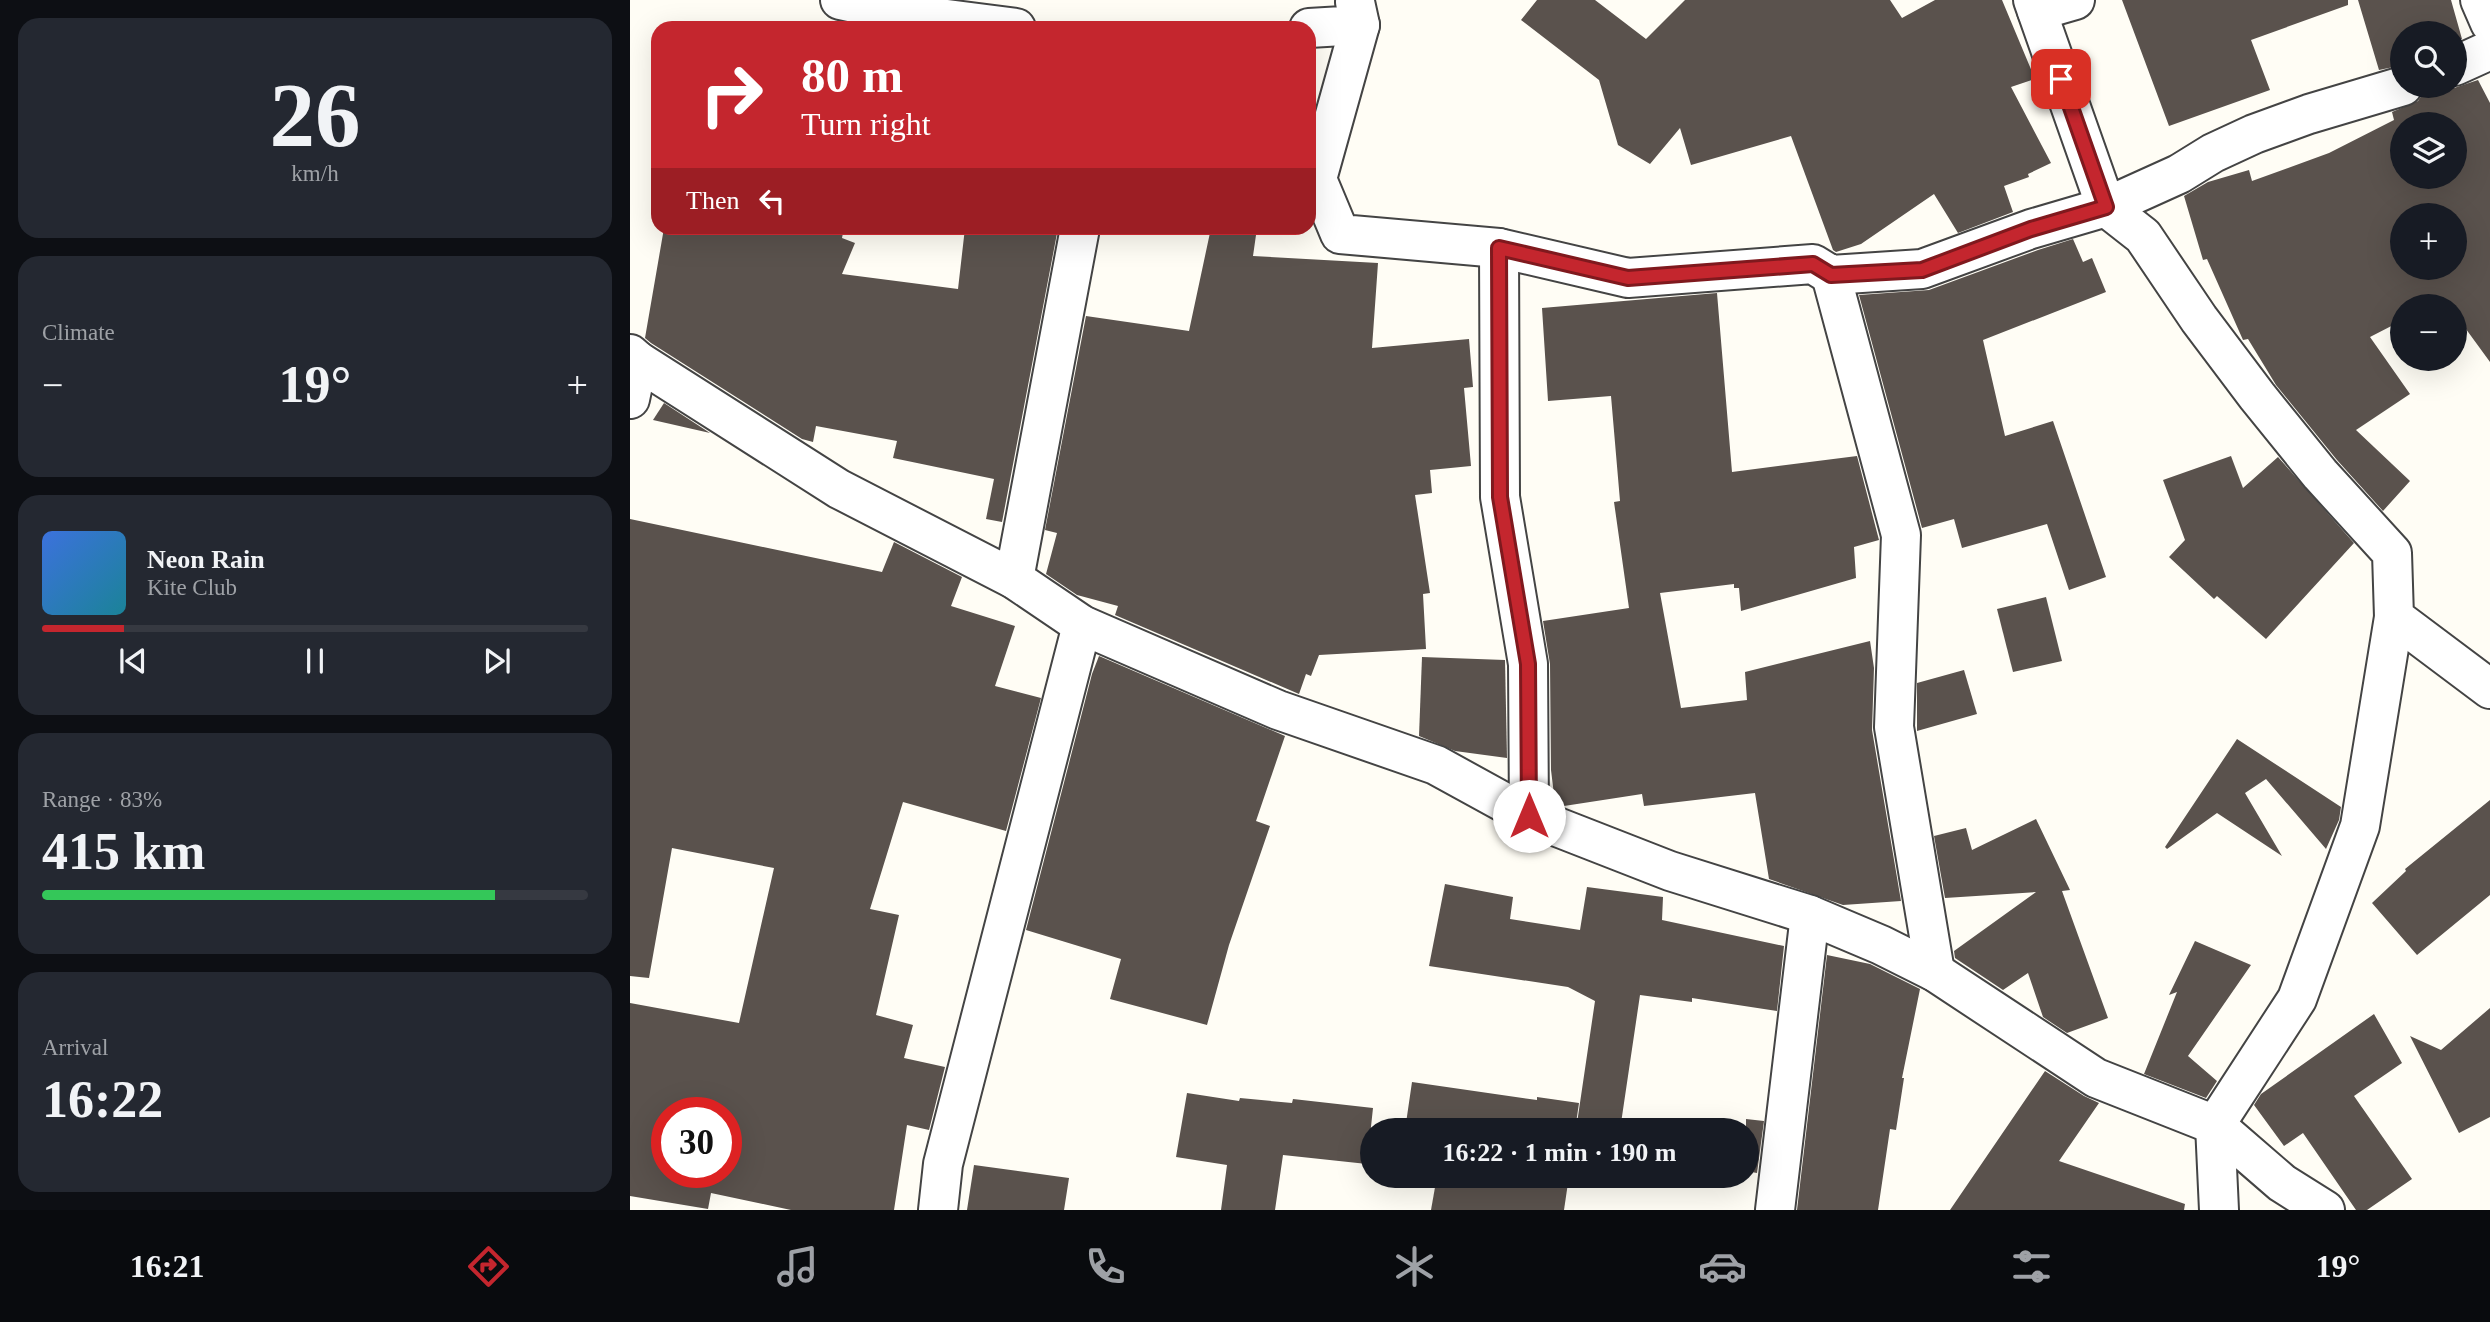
<!DOCTYPE html>
<html lang="en">
<head>
<meta charset="utf-8">
<style>
  body { margin:0; font-family:Georgia,serif; background:#242831; color:#f1f3f6; height:100vh; display:flex; flex-direction:column; font-size:26px; white-space:nowrap }
  * { box-sizing:border-box; margin:0 }
  p { font-size:23px; color:#9ea1a6 }
  .icon { flex:none; width:38px; height:38px; fill:none; stroke:currentColor; stroke-width:2; stroke-linecap:round; stroke-linejoin:round }
  .map { position:relative; flex:1; overflow:hidden }
  .sheet { display:flex; flex-direction:column; gap:18px; padding:18px; background:#0d0f14; width:630px }
  .sheet>* { flex:none }
  .top-card { position:absolute; left:21px; top:21px; width:665px; height:214px; border-radius:21px; box-shadow:0 7px 28px #0002; background:#c4262e; color:#fff; overflow:hidden }
  .fabs { position:absolute; left:1760px; top:21px; display:grid; gap:14px }
  .fabs a { display:grid; place-items:center; width:77px; height:77px; border-radius:50%; background:#171b24; box-shadow:0 7px 28px #0002; font-size:35px }
  .speed { position:absolute; left:21px; top:1097px; display:flex; gap:14px; font-size:35px; font-weight:700; text-align:center }
  .speed>* { display:grid; place-content:center; width:91px; height:91px; border-radius:50%; background:#171b24; box-shadow:0 7px 28px #0002; line-height:1 }
  .speed .limit { border:10px solid #d22; background:#fff; color:#111 }
  .pin { position:absolute; display:grid; place-items:center; width:60px; height:60px; color:#fff; margin:-30px; border-radius:14px; box-shadow:0 4px 10px #0006 }
  .me { position:absolute; width:77px; margin:-38px; rotate:0deg; stroke-linejoin:round; filter:drop-shadow(0 0 5px #0008) }
  .turn { display:flex; align-items:center; gap:24px; height:147px; padding:0 35px; font-size:32px }
  .turn .icon { width:91px; height:91px; stroke-width:2.5 }
  .turn b { display:block; font-size:49px; line-height:60px }
  .then { display:flex; align-items:center; height:66px; padding:0 35px; background:#0003; gap:14px; font-size:26px }
  .big { font-size:52px; font-weight:700; line-height:1.1 }
  .sheet .widget { flex:1; display:flex; flex-direction:column; justify-content:center; gap:10px; min-width:0; padding:0 24px; border-radius:21px; background:#242831 }
  .sheet .dial { align-items:center; gap:0 }
  .dial b { font-size:91px; line-height:1 }
  .song { display:flex; align-items:center; gap:21px }
  .cover { width:84px; height:84px; border-radius:10px; background:linear-gradient(135deg,hsl(220 70% 55%),hsl(190 70% 35%)) }
  .played { height:7px; border-radius:4px; background:linear-gradient(90deg,#c4262e 15%,#363941 15%) }
  .keys { display:flex; justify-content:space-around; direction:ltr }
  .heat { display:flex; justify-content:space-between; align-items:center; font-size:38px; direction:ltr }
  .charge { height:10px; border-radius:5px; background:linear-gradient(90deg,#34c759 83%,#363941 0) }
  .trip { position:absolute; left:730px; top:1118px; width:399px; height:70px; border-radius:35px; background:#171b24; box-shadow:0 7px 28px #0002; font-weight:700; line-height:70px; text-align:center }
  .menu { display:flex; height:112px; justify-content:space-around; align-items:center; background:#090b0e; color:#9ea1a6 }
  .menu .icon { width:49px; height:49px }
  .menu .current { color:#c4262e }
  .menu b { font-size:32px; color:#f1f3f6 }
  main { display:flex; flex:1; min-height:0 }
  .map>svg:first-child { display:block }
  .building { fill:#5a524d; fill-rule:evenodd }
  .lines { fill:none; stroke-linecap:round; stroke-linejoin:round }
  .minor-casing { stroke:#444; stroke-width:42 }
  .minor { stroke:#fff; stroke-width:38 }
  .route-casing { stroke:#7f191e; stroke-width:18 }
  .route { stroke:#c4262e; stroke-width:12 }
</style>
</head>
<body>
<main>
<section class="sheet">
<div class="widget dial"><b>26</b><p>km/h</p></div>
<div class="widget"><p>Climate</p>
<div class="heat"><a>−</a><b class="big">19°</b><a>+</a></div>
</div>
<div class="widget">
<div class="song"><i class="cover"></i><div><b>Neon Rain</b><p>Kite Club</p></div></div>
<div class="played"></div>
<div class="keys"><svg class="icon" aria-label="previous" viewBox="0 0 24 24"><path d="M18 5L8 12l10 7zM5 5v14"/></svg><svg class="icon" aria-label="pause" viewBox="0 0 24 24"><path d="M8 5v14M16 5v14"/></svg><svg class="icon" aria-label="next" viewBox="0 0 24 24"><path d="M6 5l10 7-10 7zM19 5v14"/></svg></div>
</div>
<div class="widget"><p>Range · 83%</p><b class="big">415 km</b><div class="charge"></div></div>
<div class="widget"><p>Arrival</p><b class="big">16:22</b></div>
</section>
<div class="map">
<svg width="1860" height="1210" viewBox="0 0 1860 1210">
  <rect width="100%" height="100%" fill="#fffdf5"/>
  <!-- building -->
  <g class="building">
    <polygon points="907,0 965,0 1016,39 1055,0 1260,0 1272,18 1305,0 1372,0 1405,79 1381,87 1421,163 1398,174 1399,177 1374,186 1383,212 1328,233 1304,194 1231,244 1206,252 1203,250 1161,136 1061,165 1050,128 1020,164 988,145 969,80 891,20"/>
    <polygon points="1492,0 1718,0 1718,5 1621,40 1640,90 1539,126"/>
    <polygon points="1728,0 1821,0 1832,39 1825,42 1825,33 1773,33 1773,65 1749,70"/>
    <path d="M1848 80 1860 103V362L1825 314V306H1820L1814 298 1799 306H1773V320L1740 337 1780 394 1726 430 1780 481 1753 511 1707 460 1646 385 1618 339 1613 340 1577 259 1573 260 1554 196 1578 182 1619 170 1622 181 1699 153 1764 120 1762 112 1788 101 1794 92V86L1824 88ZM1773 124H1825V177H1773ZM1773 215H1825V268H1773Z"/>
    <polygon points="34,228 214,228 212,238 225,243 212,274 328,289 335,228 428,228 372,522 356,519 364,479 263,458 267,441 186,426 183,442 172,439 21,343 15,338"/>
    <polygon points="581,228 627,228 623,256 748,263 742,348 839,339 843,387 834,388 841,466 800,470 802,493 785,495 800,593 793,594 796,649 689,655 681,676 676,674 669,694 485,615 488,606 447,595 416,574 427,533 415,530 456,316 559,331"/>
    <polygon points="1443,239 1453,262 1462,258 1476,292 1353,340 1375,436 1423,421 1476,577 1439,590 1417,524 1332,548 1324,519 1292,528 1229,295 1299,290 1408,250"/>
    <polygon points="1087,293 1102,472 1227,456 1249,540 1224,547 1226,578 1111,611 1109,588 1104,588 1104,584 1030,593 1051,708 1117,700 1115,672 1240,641 1244,668 1242,730 1271,901 1213,905 1139,879 1125,793 1014,806 1012,794 934,806 925,803 921,770 920,664 913,621 999,608 984,502 990,501 981,396 918,401 912,308"/>
    <polygon points="34,403 80,433 23,420"/>
    <polygon points="1601,456 1613,488 1648,457 1724,543 1636,639 1587,596 1584,599 1539,557 1555,540 1533,480"/>
    <path d="M0 519 252 572 264 542 332 577 321 606 385 626 365 686 411 698 376 831 273 802 240 909 269 915 246 1015 283 1025 274 1058 315 1067 299 1130 277 1125 264 1210H161L81 1193 78 1209 0 1196V1003L109 1023 144 868 42 848 19 978 0 976ZM37 1113H96V1172H37Z"/>
    <polygon points="1416,597 1432,661 1383,672 1367,609"/>
    <polygon points="469,656 655,736 626,821 640,826 599,945 577,1025 480,999 491,959 396,930 462,674"/>
    <polygon points="792,657 875,660 877,758 825,751 789,736"/>
    <polygon points="1334,670 1347,714 1287,731 1287,683"/>
    <polygon points="1607,739 1711,807 1709,820 1696,849 1636,779 1615,793 1652,856 1587,813 1537,849 1535,847"/>
    <polygon points="1860,800 1860,895 1787,955 1742,903 1776,871 1775,869"/>
    <polygon points="1406,819 1440,890 1432,891 1478,1018 1437,1033 1413,1017 1398,973 1373,990 1325,958 1324,951 1406,892 1315,898 1304,836 1336,828 1342,850"/>
    <polygon points="815,884 883,897 880,919 950,930 957,887 1033,897 1032,920 1154,946 1147,1011 1062,998 1062,1002 1010,995 990,1130 946,1130 965,1001 938,987 799,966"/>
    <polygon points="1565,941 1621,965 1558,1056 1587,1081 1576,1098 1514,1074 1547,992 1539,995"/>
    <polygon points="1197,955 1240,964 1290,989 1272,1078 1274,1078 1266,1130 1260,1129 1248,1210 1167,1210"/>
    <polygon points="1860,1008 1860,1117 1829,1133 1780,1036 1811,1050"/>
    <polygon points="1744,1014 1772,1063 1724,1096 1782,1179 1737,1210 1726,1210 1673,1133 1654,1146 1624,1105 1631,1094"/>
    <polygon points="1415,1071 1454,1096 1469,1103 1429,1161 1555,1204 1554,1210 1320,1210"/>
    <polygon points="782,1082 907,1100 907,1097 949,1103 945,1130 775,1130"/>
    <polygon points="557,1093 609,1101 610,1098 662,1103 663,1099 743,1108 737,1164 653,1155 645,1210 591,1210 597,1165 546,1157"/>
    <polygon points="1116,1119 1134,1121 1127,1173 1116,1171"/>
    <polygon points="344,1165 439,1178 434,1210 337,1210"/>
    <polygon points="807,1176 939,1176 934,1210 801,1210"/>
  </g>
  <g class="lines">
    <!-- minor casing -->
    <g class="minor-casing">
      <g id="minor">
        <polyline points="210,0 270,13 386,28"/>
        <polyline points="1403,0 1476,207 1513,236 1569,319 1627,396 1690,474 1762,553 1764,617 1860,689"/>
        <polyline points="1850,0 1860,23"/>
        <polyline points="1407,11 1445,0"/>
        <polyline points="730,25 687,179 710,234 869,248 998,278 1183,264 1201,275 1292,269 1401,229 1476,207 1549,174 1583,153 1624,134 1679,114 1773,86"/>
        <polyline points="679,28 730,25 725,2"/>
        <polyline points="1825,66 1860,50"/>
        <polyline points="869,248 870,497 898,664 899,816"/>
        <polyline points="1201,275 1271,535 1264,727 1305,972"/>
        <polyline points="0,354 8,361 209,489 384,579 452,625 648,710 806,765 899,816 1040,871 1180,915 1251,945 1305,972 1466,1078 1585,1125 1652,1183 1695,1210"/>
        <polyline points="0,399 8,361"/>
        <polyline points="384,579 450,228"/>
        <polyline points="308,1210 313,1164 452,625"/>
        <polyline points="1145,1210 1180,915"/>
        <polyline points="1589,1210 1585,1125 1667,999 1730,826 1764,617"/>
      </g>
    </g>
    <!-- minor -->
    <use href="#minor" class="minor"/>
  </g>
  <g class="lines">
    <!-- route casing -->
    <g class="route-casing">
      <polyline id="route" points="899,816 898,664 870,497 869,248 998,278 1183,264 1201,275 1292,270 1401,229 1476,207 1431,79"/>
    </g>
    <!-- route -->
    <use href="#route" class="route"/>
  </g>
</svg>
<div class="fabs">
<a><svg class="icon" aria-label="search" viewBox="0 0 24 24"><circle cx="10" cy="10" r="6"/><path d="M15 15l6 6"/></svg></a>
<a><svg class="icon" aria-label="layers" viewBox="0 0 24 24"><path d="M12 4l9 5-9 5-9-5zM3 14l9 5 9-5"/></svg></a>
<a>+</a>
<a>−</a>
</div>
<div class="speed"><div class="limit">30</div></div>
<div class="pin" style="left:1431px;top:79px;background:#d93025"><svg class="icon" aria-label="arrive" viewBox="0 0 24 24"><path d="M6 21V4h12l-3 4 3 4H6"/></svg></div>
<svg class="me" style="left:899px;top:816px" viewBox="-20 -20 40 40"><circle r="19" fill="#fff"/><path d="M0-13L10 11 0 6-10 11z" fill="#c4262e"/></svg>
<div class="trip">16:22 · 1 min · 190 m</div>
<div class="top-card">
<div class="turn"><svg class="icon" aria-label="right" viewBox="0 0 24 24"><path d="M7 20v-9h11M14 6l5 5-5 5"/></svg><div><b>80 m</b>Turn right</div></div>
<div class="then">Then<svg class="icon" aria-label="left" viewBox="0 0 24 24"><path d="M17 20v-9H6M10 6l-5 5 5 5"/></svg></div>
</div>
</div>
</main>
<nav class="menu">
<b>16:21</b>
<svg class="icon current" aria-label="directions" viewBox="0 0 24 24"><path d="M12 3l9 9-9 9-9-9zM9 14v-3h6M13 9l2 2-2 2"/></svg>
<svg class="icon" aria-label="music" viewBox="0 0 24 24"><path d="M9 18V5l10-2v13"/><circle cx="6" cy="18" r="3"/><circle cx="16" cy="16" r="3"/></svg>
<svg class="icon" aria-label="phone" viewBox="0 0 24 24"><path d="M5 4h4l2 5-3 2q2 4 5 5l2-3 5 2v4C11 20 4 13 5 4z"/></svg>
<svg class="icon" aria-label="climate" viewBox="0 0 24 24"><path d="M12 3v18M4 7l16 10M4 17L20 7"/></svg>
<svg class="icon" aria-label="car" viewBox="0 0 24 24"><path d="M5 17H2v-5l4-1 3-4h7l3 4 3 1v5h-3M9 17h6M6 11h13"/><circle cx="7" cy="17" r="2"/><circle cx="17" cy="17" r="2"/></svg>
<svg class="icon" aria-label="filters" viewBox="0 0 24 24"><path d="M4 7h16M4 17h16"/><circle cx="9" cy="7" r="2"/><circle cx="15" cy="17" r="2"/></svg>
<b>19°</b>
</nav>
</body>
</html>
